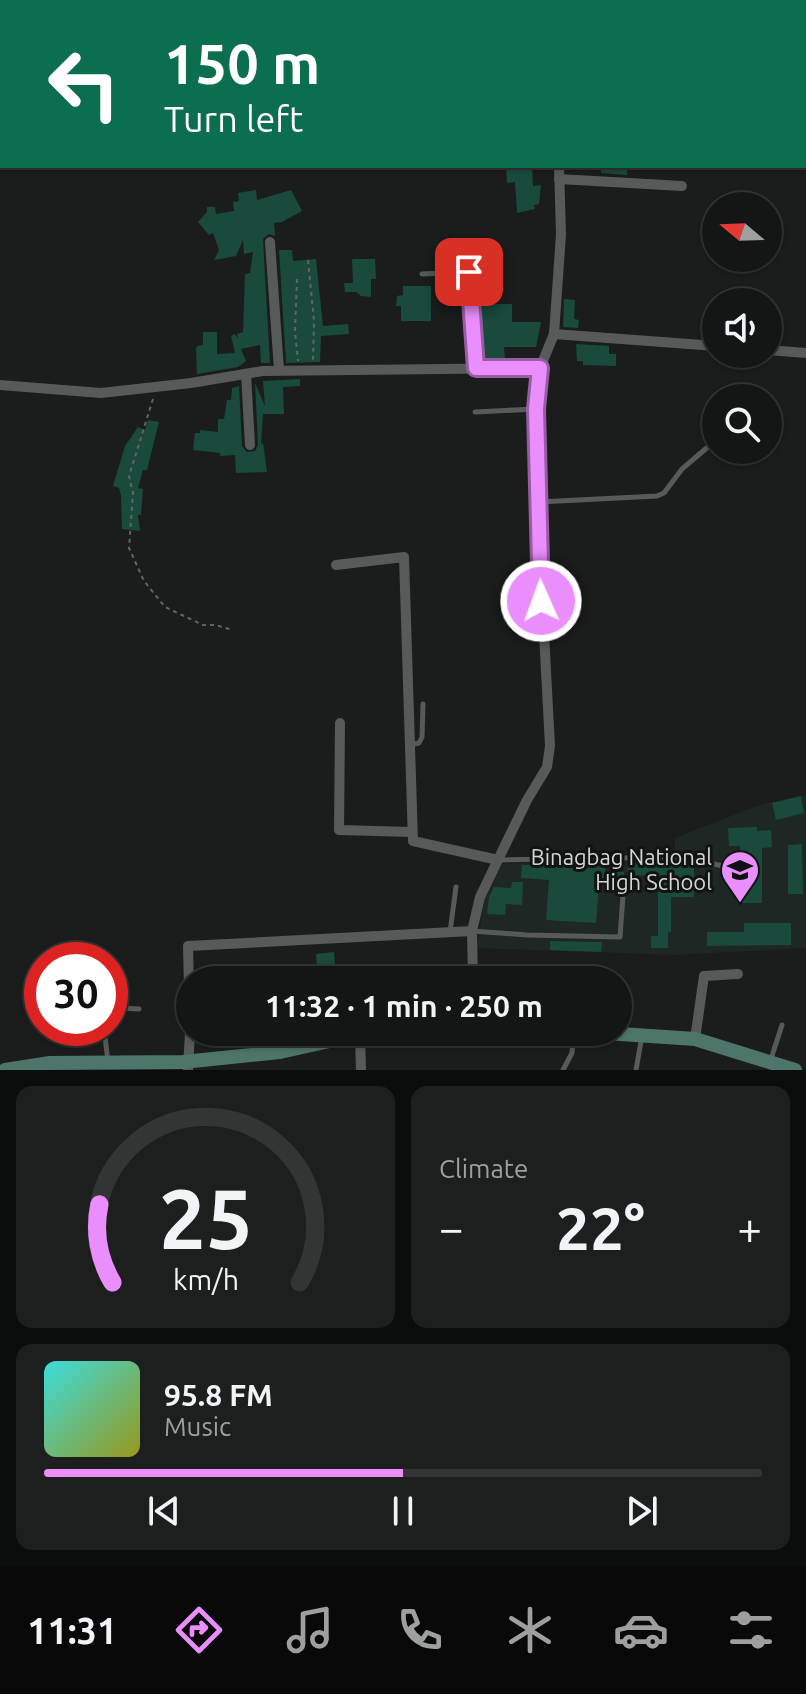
<!DOCTYPE html>
<html lang="en">
<head>
<meta charset="utf-8">
<style>
  body { margin:0; font-family:Ubuntu,sans-serif; background:#1d1f1e; color:#f1f3f6; height:100vh; display:flex; flex-direction:column; font-size:30px; white-space:nowrap }
  * { box-sizing:border-box; margin:0 }
  p { font-size:26px; color:#9d9fa0 }
  .icon { flex:none; width:44px; height:44px; fill:none; stroke:currentColor; stroke-width:2; stroke-linecap:round; stroke-linejoin:round }
  .map { position:relative; height:1070px; overflow:hidden }
  .drawer { display:flex; flex-direction:column; gap:16px; padding:16px; background:#0b0c0c; flex:1 }
  .drawer>* { flex:none }
  .top-card { position:absolute; left:0px; top:0px; width:806px; height:168px; box-shadow:0 2px 6px #0004,0 0 0 2px #333534; background:#0b6e4f; color:#fff; overflow:hidden }
  .needle { width:52px; rotate:289deg }
  .controls { position:absolute; left:702px; top:192px; display:grid; gap:16px }
  .controls a { display:grid; place-items:center; width:80px; height:80px; border-radius:50%; background:#141615; box-shadow:0 2px 6px #0004,0 0 0 2px #333534; font-size:40px }
  .speed { position:absolute; left:24px; top:942px; display:flex; gap:16px; font-size:40px; font-weight:700; text-align:center }
  .speed>* { display:grid; place-content:center; width:104px; height:104px; border-radius:50%; background:#141615; box-shadow:0 2px 6px #0004,0 0 0 2px #333534; line-height:1 }
  .speed .limit { border:12px solid #d22; background:#fff; color:#111 }
  .pin { position:absolute; display:grid; place-items:center; width:68px; height:68px; color:#fff; margin:-34px; border-radius:16px; box-shadow:0 4px 12px #0006 }
  .me { position:absolute; width:88px; margin:-44px; rotate:358deg; stroke-linejoin:round; filter:drop-shadow(0 0 6px #0008) }
  .turn { display:flex; align-items:center; gap:28px; height:168px; padding:0 32px; font-size:36px }
  .turn .icon { width:104px; height:104px; stroke-width:2.5 }
  .turn b { display:block; font-size:56px; line-height:68px }
  .big { font-size:60px; font-weight:700; line-height:1.1 }
  .drawer .tile { flex:1; display:flex; flex-direction:column; justify-content:center; gap:12px; min-width:0; padding:0 28px; border-radius:16px; background:#1d1f1e }
  .drawer .dial { align-items:center; gap:0 }
  .dial svg { height:208px; overflow:visible; fill:none; stroke:#333534; stroke-width:7; stroke-linecap:round; text-anchor:middle }
  .dial text { fill:#f1f3f6; stroke:none }
  .song { display:flex; align-items:center; gap:24px }
  .cover { width:96px; height:96px; border-radius:12px; background:linear-gradient(135deg,hsl(180 70% 55%),hsl(60 70% 35%)) }
  .played { height:8px; border-radius:4px; background:linear-gradient(90deg,#ea8dfd 50%,#333534 50%) }
  .keys { display:flex; justify-content:space-around; direction:ltr }
  .heat { display:flex; justify-content:space-between; align-items:center; font-size:44px; direction:ltr }
  .drawer .tiles { flex:1; display:grid; gap:16px; grid-template-columns:1fr 1fr }
  .tile:last-child { grid-column:span 2 }
  .trip { position:absolute; left:176px; top:966px; width:456px; height:80px; border-radius:40px; background:#141615; box-shadow:0 2px 6px #0004,0 0 0 2px #333534; font-weight:700; line-height:80px; text-align:center }
  .dock { display:flex; height:128px; justify-content:space-around; align-items:center; background:#080908; color:#9d9fa0 }
  .dock .icon { width:56px; height:56px }
  .dock .selected { color:#ea8dfd }
  .dock b { font-size:36px; color:#f1f3f6 }
  .map>svg:first-child { display:block }
  .built { fill:#1e2723 }
  .building { fill:#194a3c }
  .lines { fill:none; stroke-linecap:round; stroke-linejoin:round }
  .path { stroke:#636564; stroke-width:2; stroke-dasharray:4 4; stroke-linecap:butt }
  .service { stroke:#575a59; stroke-width:5 }
  .minor { stroke:#575a59; stroke-width:10 }
  .secondary { stroke:#4d756a; stroke-width:14 }
  .route-casing { stroke:#985ca4; stroke-width:20 }
  .route { stroke:#ea8dfd; stroke-width:14 }
  .labels { text-anchor:middle; stroke-width:6; stroke-linejoin:round; paint-order:stroke }
  .poi-label { font-size:22px; fill:#d5d7d6; stroke:#121413; text-anchor:end }
</style>
</head>
<body>
<div class="map">
<svg width="806" height="1070" viewBox="0 0 806 1070">
  <rect width="100%" height="100%" fill="#1b1d1c"/>
  <!-- built -->
  <polygon class="built" points="806,795 806,948 674,955 477,948 485,893 499,864 675,859 675,838 762,804"/>
  <!-- building -->
  <g class="building">
    <polygon points="532,166 533,186 541,185 539,204 534,205 535,209 517,213 515,182 507,183 506,167"/>
    <polygon points="601,166 627,166 627,175 601,173"/>
    <polygon points="256,190 257,200 291,190 302,211 282,222 274,223 275,236 269,234 263,239 270,363 261,363 260,345 241,349 246,361 238,367 197,374 196,349 197,346 203,345 203,332 217,332 217,354 235,353 231,336 235,334 238,339 237,334 243,332 245,274 250,273 253,252 244,254 243,240 236,256 214,260 219,250 213,233 209,235 198,222 207,212 207,207 215,207 216,214 234,211 233,202 239,201 238,193"/>
    <polygon points="279,250 292,250 293,261 316,259 323,326 348,324 349,334 321,336 320,362 286,363"/>
    <polygon points="352,259 375,259 376,279 371,279 371,297 361,296 356,292 345,292 344,283 353,283"/>
    <polygon points="494,278 494,304 512,304 512,322 541,322 536,347 504,347 505,360 482,361 475,279"/>
    <polygon points="403,286 431,286 431,321 401,321 401,306 396,306 397,296 403,295"/>
    <polygon points="564,299 575,300 574,319 579,320 578,328 563,327"/>
    <polygon points="576,344 609,346 609,354 616,354 616,366 583,365 583,361 577,361"/>
    <polygon points="300,379 300,386 283,387 284,414 263,414 261,444 263,443 267,472 236,473 235,455 220,456 220,453 193,450 195,433 200,433 200,430 218,432 218,419 224,419 227,400 231,400 232,388 239,386 242,446 247,452 255,451 258,445 255,383 265,406 263,381"/>
    <polygon points="148,420 159,422 147,470 143,470 138,488 143,489 141,515 138,515 140,531 122,529 121,496 119,488 113,486 125,446 138,427 145,430"/>
    <polygon points="801,796 804,813 776,820 772,803"/>
    <polygon points="757,827 757,831 771,830 772,847 762,848 762,903 740,903 740,846 729,846 728,828"/>
    <polygon points="802,844 803,894 788,894 788,845"/>
    <polygon points="681,862 694,865 694,897 671,897 671,932 668,932 668,948 651,948 651,936 658,936 658,876 627,875 628,863"/>
    <polygon points="570,864 605,867 605,871 624,872 623,886 599,886 596,923 546,920 549,880 521,878 522,865"/>
    <polygon points="512,882 523,882 522,905 506,904 505,915 487,914 489,897 494,887 511,888"/>
    <polygon points="744,923 791,923 791,945 707,946 707,932 744,932"/>
    <polygon points="550,941 602,942 601,952 550,950"/>
    <polygon points="334,952 336,980 318,980 316,954"/>
  </g>
  <g class="lines">
    <!-- path -->
    <g class="path">
      <polyline points="308,260 314,321 313,361"/>
      <polyline points="297,279 295,331 298,361"/>
      <polyline points="153,399 129,476 133,493 129,548 144,581 165,607 203,625 215,625 233,630"/>
    </g>
    <!-- service -->
    <g class="service">
      <polyline points="422,274 469,272 476,368"/>
      <polyline points="475,412 536,409"/>
      <polyline points="539,502 657,496 664,493 682,469 709,446"/>
      <polyline points="409,745 419,743 422,737 423,704"/>
      <polyline points="498,860 682,857 732,868"/>
      <polyline points="472,931 527,935 620,937 623,895"/>
      <polyline points="450,932 456,887"/>
      <polyline points="110,1011 120,1008 139,1009"/>
      <polyline points="104,1028 108,1062"/>
      <polyline points="263,1032 264,1051"/>
      <polyline points="770,1062 782,1025"/>
      <polyline points="563,1070 572,1053 574,1032"/>
      <polyline points="636,1070 642,1036"/>
    </g>
    <!-- minor -->
    <g class="minor">
      <polyline points="552,0 552,2"/>
      <polyline points="559,179 682,186"/>
      <polyline points="270,242 279,370"/>
      <polyline points="554,334 716,346"/>
      <polyline points="768,350 806,353"/>
      <polyline points="246,374 250,445"/>
      <polyline points="0,385 101,393 191,383 263,371 540,368"/>
      <polyline points="336,565 404,557 413,841 498,860"/>
      <polyline points="340,723 339,830 412,832"/>
      <polyline points="473,980 472,931 480,897 527,800 547,767 550,746 537,502 536,401 540,368 554,334 561,234 559,166"/>
      <polyline points="190,1030 188,946 472,931"/>
      <polyline points="360,1037 361,1070"/>
      <polyline points="695,1039 704,976 738,974"/>
      <polyline points="188,1070 190,1032"/>
    </g>
    <!-- secondary -->
    <g class="secondary">
      <polyline points="591,1032 695,1039 795,1070"/>
      <polyline points="5,1070 50,1063 183,1062 280,1052 334,1040 397,1032"/>
    </g>
  </g>
  <g class="lines">
    <!-- route casing -->
    <g class="route-casing">
      <polyline id="route" points="469,272 476,368 540,368 536,409 541,601"/>
    </g>
    <!-- route -->
    <use href="#route" class="route"/>
  </g>
  <!-- icons -->
  <defs>
    <g id="school-pin" transform="scale(2)"><path d="M0 17L-7.5 6A9.5 9.5 0 1 1 7.5 6Z" fill="#ea8dfd" stroke="#121413"/><path d="M0-5L7-2L0 1L-7-2ZM-4 1L0 2.5L4 1V4Q0 6-4 4Z" fill="#111"/></g>
  </defs>
  <g fill-rule="evenodd">
    <use href="#school-pin" x="740" y="870"/>
  </g>
  <g class="labels">
    <!-- poi labels -->
    <g class="poi-label">
      <text x="712" y="865">Binagbag National<tspan x="712" dy="25">High School</tspan></text>
    </g>
  </g>
</svg>
<div class="controls">
<a><svg class="needle" viewBox="-14 -14 28 28"><path d="M0-13l5 13h-10z" fill="#e53935"/><path d="M0 13l5-13h-10z" fill="#9d9fa0"/></svg></a>
<a><svg class="icon" aria-label="sound" viewBox="0 0 24 24"><path d="M4 9h4l5-4v14l-5-4H4zM17 9q2 3 0 6"/></svg></a>
<a><svg class="icon" aria-label="search" viewBox="0 0 24 24"><circle cx="10" cy="10" r="6"/><path d="M15 15l6 6"/></svg></a>
</div>
<div class="speed"><div class="limit">30</div></div>
<div class="pin" style="left:469px;top:272px;background:#d93025"><svg class="icon" aria-label="arrive" viewBox="0 0 24 24"><path d="M6 21V4h12l-3 4 3 4H6"/></svg></div>
<svg class="me" style="left:541px;top:601px" viewBox="-20 -20 40 40"><circle r="17" fill="#ea8dfd" stroke="#fff" stroke-width="3"/><path d="M0-11L8 9 0 5-8 9z" fill="#fff"/></svg>
<div class="trip">11:32 · 1 min · 250 m</div>
<div class="top-card">
<div class="turn"><svg class="icon" aria-label="left" viewBox="0 0 24 24"><path d="M17 20v-9H6M10 6l-5 5 5 5"/></svg><div><b>150 m</b>Turn left</div></div>
</div>
</div>
<section class="drawer">
<div class="tiles">
<div class="tile dial"><svg viewBox="0 0 100 80">
<path d="M14 69A42 42 0 1 1 86 69"/>
<path d="M14 69A42 42 0 0 1 9 39" stroke="#ea8dfd"/>
<text x="50" y="56" font-size="32" font-weight="700">25</text>
<text x="50" y="72" font-size="11">km/h</text>
</svg></div>
<div class="tile"><p>Climate</p>
<div class="heat"><a>−</a><b class="big">22°</b><a>+</a></div>
</div>
<div class="tile">
<div class="song"><i class="cover"></i><div><b>95.8 FM</b><p>Music</p></div></div>
<div class="played"></div>
<div class="keys"><svg class="icon" aria-label="previous" viewBox="0 0 24 24"><path d="M18 5L8 12l10 7zM5 5v14"/></svg><svg class="icon" aria-label="pause" viewBox="0 0 24 24"><path d="M8 5v14M16 5v14"/></svg><svg class="icon" aria-label="next" viewBox="0 0 24 24"><path d="M6 5l10 7-10 7zM19 5v14"/></svg></div>
</div>
</div>
</section>
<nav class="dock">
<b>11:31</b>
<svg class="icon selected" aria-label="directions" viewBox="0 0 24 24"><path d="M12 3l9 9-9 9-9-9zM9 14v-3h6M13 9l2 2-2 2"/></svg>
<svg class="icon" aria-label="music" viewBox="0 0 24 24"><path d="M9 18V5l10-2v13"/><circle cx="6" cy="18" r="3"/><circle cx="16" cy="16" r="3"/></svg>
<svg class="icon" aria-label="phone" viewBox="0 0 24 24"><path d="M5 4h4l2 5-3 2q2 4 5 5l2-3 5 2v4C11 20 4 13 5 4z"/></svg>
<svg class="icon" aria-label="climate" viewBox="0 0 24 24"><path d="M12 3v18M4 7l16 10M4 17L20 7"/></svg>
<svg class="icon" aria-label="car" viewBox="0 0 24 24"><path d="M5 17H2v-5l4-1 3-4h7l3 4 3 1v5h-3M9 17h6M6 11h13"/><circle cx="7" cy="17" r="2"/><circle cx="17" cy="17" r="2"/></svg>
<svg class="icon" aria-label="filters" viewBox="0 0 24 24"><path d="M4 7h16M4 17h16"/><circle cx="9" cy="7" r="2"/><circle cx="15" cy="17" r="2"/></svg>
</nav>
</body>
</html>
